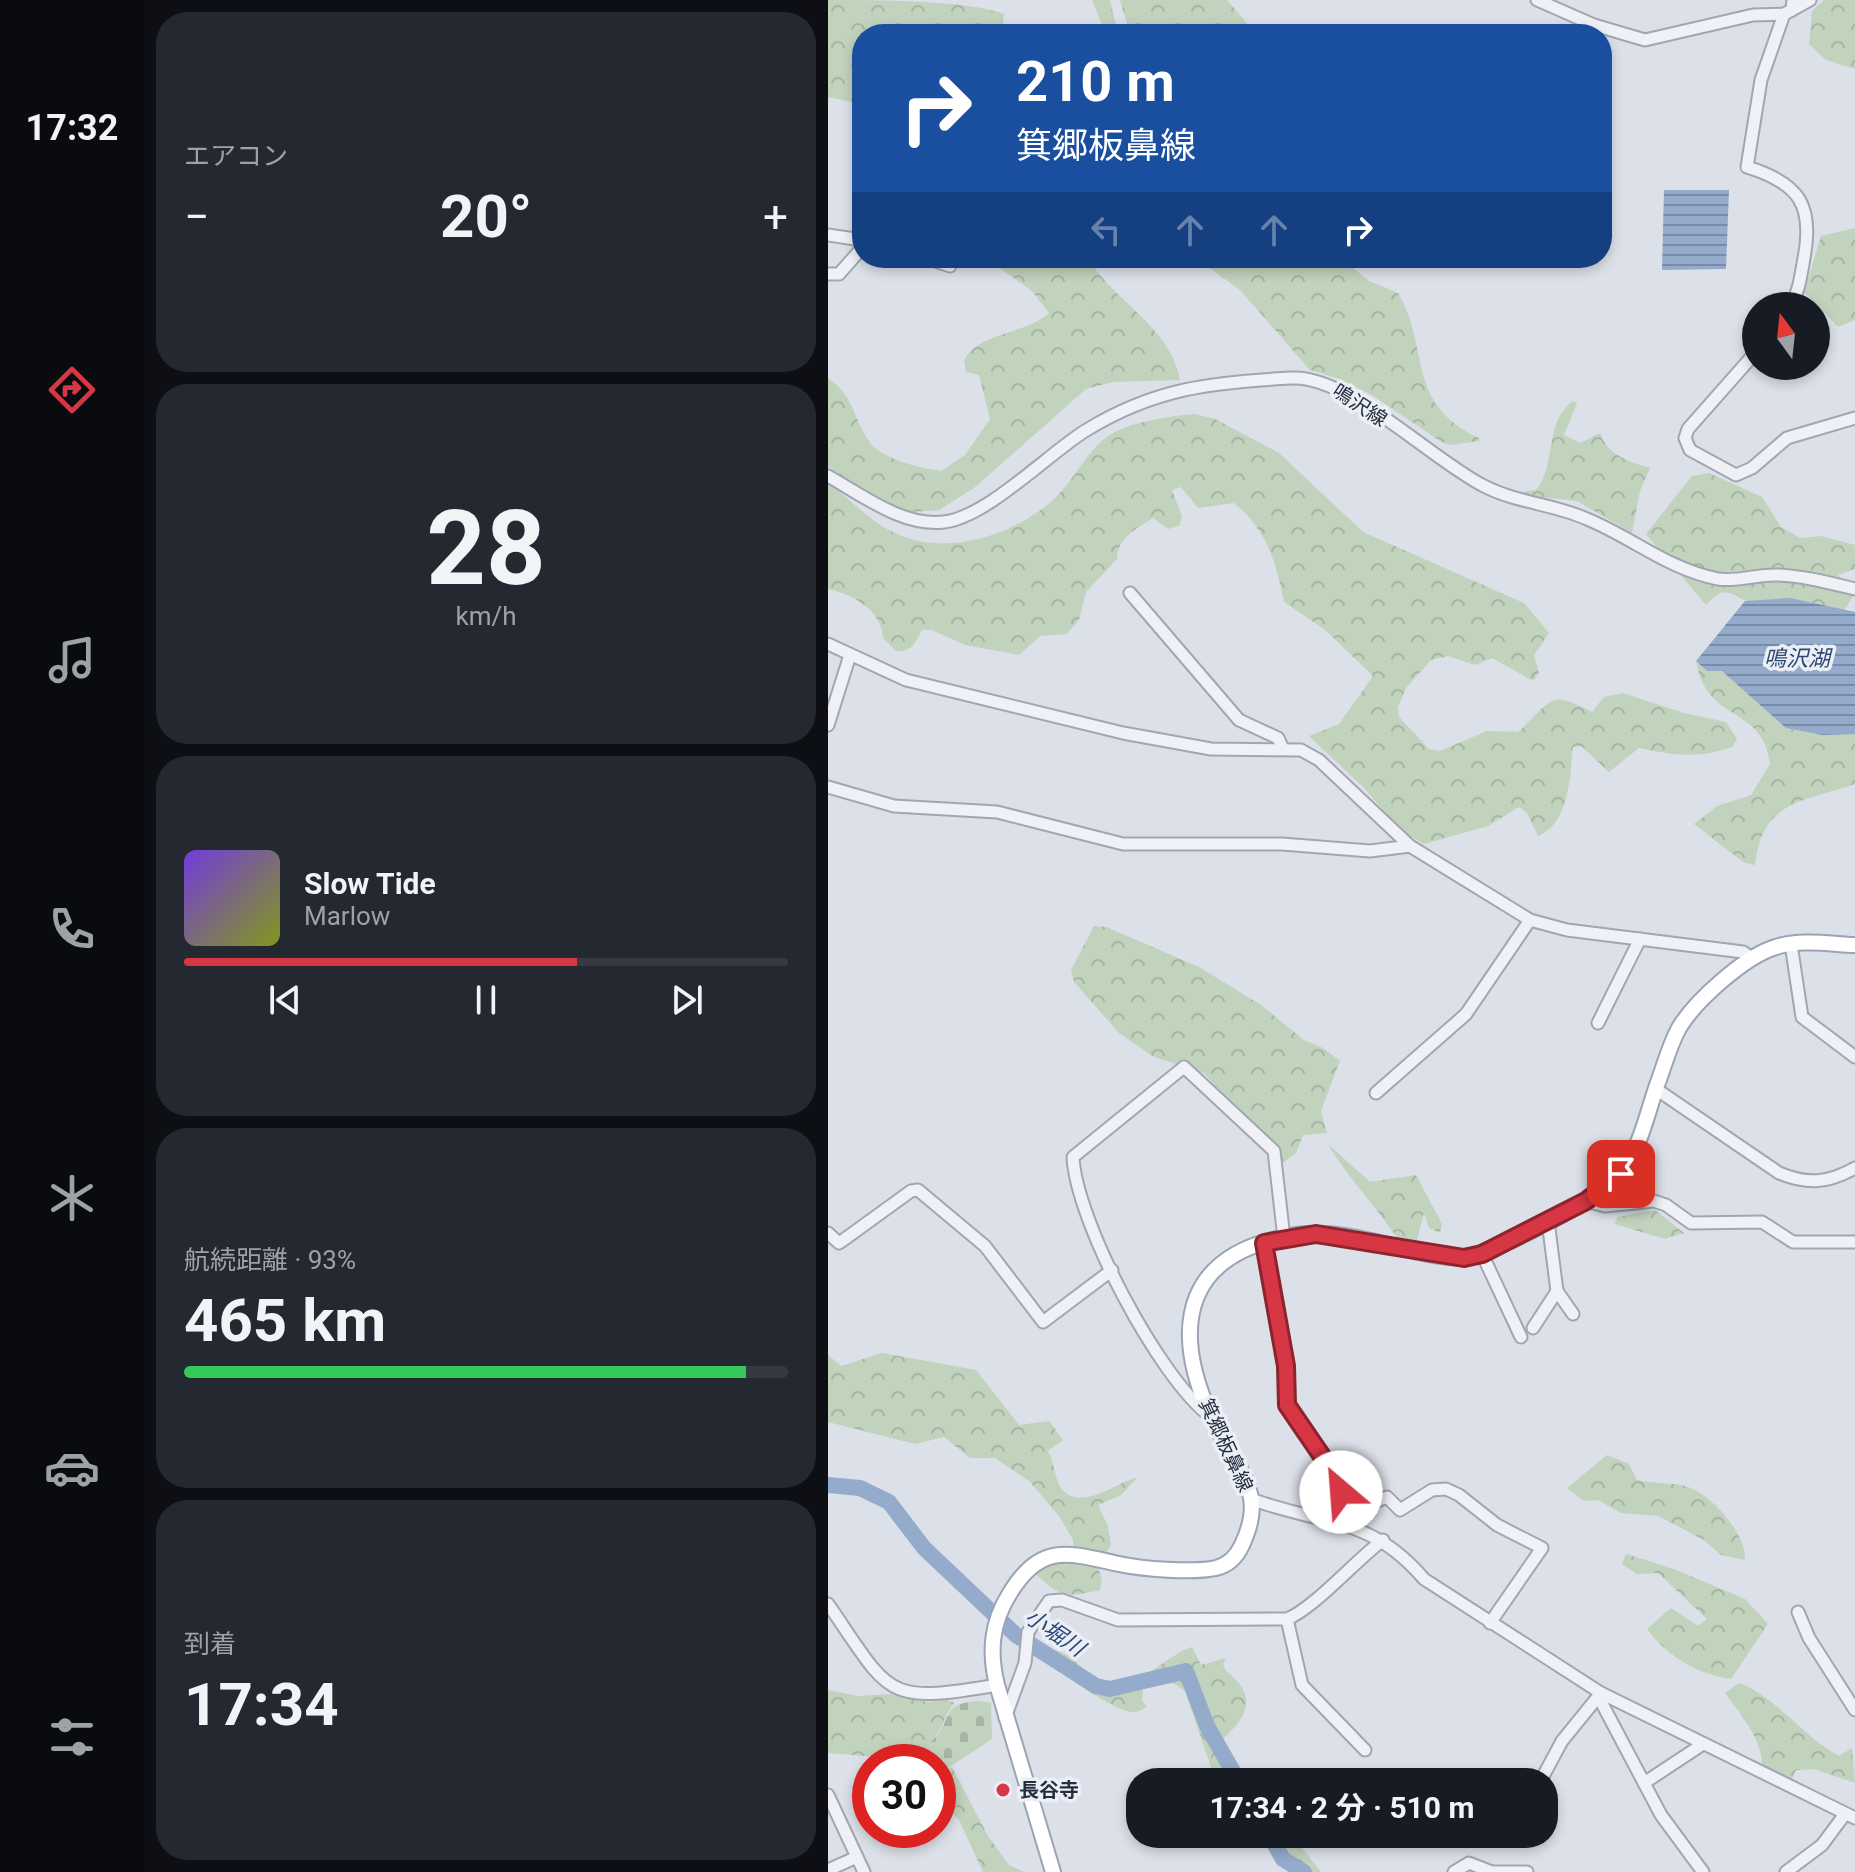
<!DOCTYPE html>
<html lang="ja">
<head>
<meta charset="utf-8">
<style>
  body { margin:0; font-family:Roboto,"Noto Sans JP",sans-serif; background:#242831; color:#f1f3f6; height:100vh; display:flex; flex-direction:column; font-size:30px; white-space:nowrap }
  * { box-sizing:border-box; margin:0 }
  p { font-size:26px; color:#9ea1a6 }
  .icon { flex:none; width:44px; height:44px; fill:none; stroke:currentColor; stroke-width:2; stroke-linecap:round; stroke-linejoin:round }
  .map { position:relative; flex:1; overflow:hidden }
  .details { display:flex; flex-direction:column; gap:12px; padding:12px; background:#0d0f14; width:684px }
  .details>* { flex:none }
  .guide { position:absolute; left:24px; top:24px; width:760px; height:244px; border-radius:32px; box-shadow:0 4px 12px #0003; background:#1a4fa0; color:#fff; overflow:hidden }
  .needle { width:52px; rotate:345deg }
  .fabs { position:absolute; left:914px; top:292px; display:grid; gap:16px }
  .fabs a { display:grid; place-items:center; width:88px; height:88px; border-radius:50%; background:#171b24; box-shadow:0 4px 12px #0003; font-size:40px }
  .speed { position:absolute; left:24px; top:1744px; display:flex; gap:16px; font-size:40px; font-weight:700; text-align:center }
  .speed>* { display:grid; place-content:center; width:104px; height:104px; border-radius:50%; background:#171b24; box-shadow:0 4px 12px #0003; line-height:1 }
  .speed .limit { border:12px solid #d22; background:#fff; color:#111 }
  .pin { position:absolute; display:grid; place-items:center; width:68px; height:68px; color:#fff; margin:-34px; border-radius:16px; box-shadow:0 4px 12px #0006 }
  .me { position:absolute; width:88px; margin:-44px; rotate:333deg; stroke-linejoin:round; filter:drop-shadow(0 0 6px #0008) }
  .turn { display:flex; align-items:center; gap:28px; height:168px; padding:0 32px; font-size:36px }
  .turn .icon { width:104px; height:104px; stroke-width:2.5 }
  .turn b { display:block; font-size:56px; line-height:68px }
  .lanes { display:flex; align-items:center; height:76px; padding:0 32px; background:#0003; justify-content:center; gap:40px; direction:ltr }
  .lanes .off { opacity:.35 }
  .big { font-size:60px; font-weight:700; line-height:1.1 }
  .details .tile { flex:1; display:flex; flex-direction:column; justify-content:center; gap:12px; min-width:0; padding:0 28px; border-radius:32px; background:#242831 }
  .details .dial { align-items:center; gap:0 }
  .dial b { font-size:104px; line-height:1 }
  .song { display:flex; align-items:center; gap:24px }
  .cover { width:96px; height:96px; border-radius:12px; background:linear-gradient(135deg,hsl(260 70% 55%),hsl(70 70% 35%)) }
  .played { height:8px; border-radius:4px; background:linear-gradient(90deg,#d73645 65%,#363941 65%) }
  .keys { display:flex; justify-content:space-around; direction:ltr }
  .heat { display:flex; justify-content:space-between; align-items:center; font-size:44px; direction:ltr }
  .charge { height:12px; border-radius:6px; background:linear-gradient(90deg,#34c759 93%,#363941 0) }
  .trip { position:absolute; left:298px; top:1768px; width:432px; height:80px; border-radius:32px; background:#171b24; box-shadow:0 4px 12px #0003; font-weight:700; line-height:80px; text-align:center }
  main { display:flex; flex:1; min-height:0 }
  .tabs { display:flex; flex-direction:column; width:144px; justify-content:space-around; align-items:center; background:#090b0e; color:#9ea1a6 }
  .tabs .icon { width:56px; height:56px }
  .tabs .on { color:#d73645 }
  .tabs b { font-size:36px; color:#f1f3f6 }
  .map>svg:first-child { display:block }
  .forest { fill:url(#forest-crowns) }
  .cemetery { fill:url(#cemetery-stones) }
  .water { fill:url(#water-rules) }
  .lines { fill:none; stroke-linecap:round; stroke-linejoin:round }
  .river { stroke:#94abcb; stroke-width:16 }
  .minor-casing { stroke:#a1a7b2; stroke-width:15 }
  .major-casing { stroke:#9ba3b4; stroke-width:18 }
  .minor { stroke:#eff1f6; stroke-width:11 }
  .major { stroke:#fff; stroke-width:14 }
  .route-casing { stroke:#8c232d; stroke-width:20 }
  .route { stroke:#d73645; stroke-width:14 }
  .poi-dot { fill:#d73645; stroke:#ebeff5; stroke-width:3 }
  .labels { text-anchor:middle; stroke-width:7; stroke-linejoin:round; paint-order:stroke }
  .street-label { font-size:20px; fill:#252d3f; stroke:#ebeff5 }
  .poi-label { font-size:20px; font-weight:bold; fill:#252d3f; stroke:#ebeff5; text-anchor:start }
  .water-label { font-size:22px; font-style:italic; fill:#2c4975; stroke:#ebeff5 }
</style>
</head>
<body>
<main>
<nav class="tabs">
<b>17:32</b>
<svg class="icon on" aria-label="directions" viewBox="0 0 24 24"><path d="M12 3l9 9-9 9-9-9zM9 14v-3h6M13 9l2 2-2 2"/></svg>
<svg class="icon" aria-label="music" viewBox="0 0 24 24"><path d="M9 18V5l10-2v13"/><circle cx="6" cy="18" r="3"/><circle cx="16" cy="16" r="3"/></svg>
<svg class="icon" aria-label="phone" viewBox="0 0 24 24"><path d="M5 4h4l2 5-3 2q2 4 5 5l2-3 5 2v4C11 20 4 13 5 4z"/></svg>
<svg class="icon" aria-label="climate" viewBox="0 0 24 24"><path d="M12 3v18M4 7l16 10M4 17L20 7"/></svg>
<svg class="icon" aria-label="car" viewBox="0 0 24 24"><path d="M5 17H2v-5l4-1 3-4h7l3 4 3 1v5h-3M9 17h6M6 11h13"/><circle cx="7" cy="17" r="2"/><circle cx="17" cy="17" r="2"/></svg>
<svg class="icon" aria-label="filters" viewBox="0 0 24 24"><path d="M4 7h16M4 17h16"/><circle cx="9" cy="7" r="2"/><circle cx="15" cy="17" r="2"/></svg>
</nav>
<section class="details">
<div class="tile"><p>エアコン</p>
<div class="heat"><a>−</a><b class="big">20°</b><a>+</a></div>
</div>
<div class="tile dial"><b>28</b><p>km/h</p></div>
<div class="tile">
<div class="song"><i class="cover"></i><div><b>Slow Tide</b><p>Marlow</p></div></div>
<div class="played"></div>
<div class="keys"><svg class="icon" aria-label="previous" viewBox="0 0 24 24"><path d="M18 5L8 12l10 7zM5 5v14"/></svg><svg class="icon" aria-label="pause" viewBox="0 0 24 24"><path d="M8 5v14M16 5v14"/></svg><svg class="icon" aria-label="next" viewBox="0 0 24 24"><path d="M6 5l10 7-10 7zM19 5v14"/></svg></div>
</div>
<div class="tile"><p>航続距離 · 93%</p><b class="big">465 km</b><div class="charge"></div></div>
<div class="tile"><p>到着</p><b class="big">17:34</b></div>
</section>
<div class="map">
<svg width="1027" height="1872" viewBox="0 0 1027 1872">
  <defs>
    <pattern id="forest-crowns" width="20" height="18" patternUnits="userSpaceOnUse" patternTransform="scale(2)"><rect width="20" height="18" fill="#c1d2bd"/><path d="M2 6a3 3 0 1 1 6 0M12 15a3 3 0 1 1 6 0" fill="none" stroke="#a6b5a4"/></pattern>
    <pattern id="cemetery-stones" width="16" height="16" patternUnits="userSpaceOnUse" patternTransform="scale(2)"><rect width="16" height="16" fill="#c1d2bd"/><path d="M2 7V4a2 2 0 0 1 4 0v3zM10 15v-3a2 2 0 0 1 4 0v3z" fill="#a6b5a4"/></pattern>
    <pattern id="water-rules" width="6" height="5" patternUnits="userSpaceOnUse" patternTransform="scale(2)"><rect width="6" height="5" fill="#94abcb"/><path d="M0 2.5h6" fill="none" stroke="#798ca6"/></pattern>
  </defs>
  <rect width="100%" height="100%" fill="#dce0e8"/>
  <!-- forest -->
  <g class="forest">
    <path d="M0 0C44 0 141 0 176 14L174 34H34V104L0 97Z"/>
    <polygon points="264,0 282,0 290,34 278,34"/>
    <polygon points="292,0 399,0 424,29 421,34 302,34"/>
    <polygon points="996,0 1027,0 1027,69 998,60 981,44 984,11"/>
    <polygon points="1027,228 1027,320 1010,327 976,292 993,236"/>
    <path d="M158 258H260C285 301 343 327 352 380L285 382 258 389 146 488 111 510 84 512 60 506 0 467V378C26 397 24 414 40 440 51 459 93 468 113 471L137 455 162 419 151 375 138 372 136 360C152 331 197 335 221 313L204 291Z"/>
    <path d="M368 258H513L541 281 570 293C603 348 576 403 651 438V441L622 445 612 441 544 395 509 378 482 370 412 290Z"/>
    <path d="M745 401 749 403 736 435 752 443 772 433C779 455 802 462 822 468L812 491 804 533 749 501 696 495 698 491 708 490C730 462 715 423 745 401Z"/>
    <path d="M367 414 387 419 451 453 535 532 696 603 721 633 706 655 711 673 705 681 664 658 647 665 620 656 603 660 578 688 570 707 571 717 601 749 612 751 659 731 690 732C725 700 720 689 764 712L776 697 795 693 856 713 898 722 909 739 904 747C870 759 845 755 811 748L781 772 753 746 745 747C742 776 741 824 710 836L699 813 691 807 660 826 596 844 573 831 536 788 481 736 511 724 545 676 496 629 456 602C448 562 439 530 406 503L370 508 353 487 344 490 354 517 351 526 340 529 325 518C309 528 289 538 289 559L258 592 251 620 239 634 212 636 191 655 137 645 104 630H94C87 643 84 652 68 651L55 638C54 610 24 594 0 589V482C21 499 44 523 69 534 120 557 188 535 227 498 246 480 258 452 279 437 299 422 343 416 367 414Z"/>
    <path d="M881 473 934 497 953 527 972 538 993 536 1027 545V569L1010 575 1025 589 1026 595 1015 612C976 597 961 601 921 601 911 601 905 589 892 593 887 595 882 601 878 605L818 534 864 476Z"/>
    <path d="M868 661 879 671 893 670 958 728 994 735 1027 734V784C975 802 934 800 927 865L915 862 866 824 889 806 923 795 942 764C935 704 878 724 868 661Z"/>
    <polygon points="266,926 278,927 371,967 433,1005 476,1040 495,1048 512,1061 493,1111 499,1133 475,1135 468,1153 456,1162 376,1073 326,1057 291,1033 246,982 243,970"/>
    <path d="M500 1144 542 1182 588 1175 614 1224 612 1233 601 1228 596 1213 587 1247 574 1246C552 1209 521 1181 500 1144Z"/>
    <polygon points="827,1210 856,1233 837,1239 787,1224 789,1217"/>
    <path d="M54 1353 148 1370 191 1425 221 1421 235 1440 220 1451C226 1462 227 1479 233 1488 252 1513 287 1483 310 1477L293 1495 270 1505 280 1526 283 1546 269 1565 274 1579 272 1590C239 1598 230 1597 206 1572L225 1561 245 1558V1540L232 1517 201 1481 167 1458H142L116 1437 87 1444 0 1422V1355L13 1366Z"/>
    <path d="M779 1455 801 1464 809 1480C825 1484 845 1482 860 1487 884 1495 919 1535 917 1560L893 1555 876 1540 830 1516 793 1513 770 1500 756 1501 739 1488Z"/>
    <path d="M798 1554 846 1569 917 1599 940 1624 903 1679C869 1674 839 1656 819 1629L843 1608 870 1626 879 1619 830 1573 809 1574 794 1564Z"/>
    <path d="M364 1647 373 1665 398 1658 395 1664C398 1673 400 1672 406 1678 431 1702 413 1722 395 1739L412 1782H388L357 1691 345 1683 315 1689 314 1700 319 1707C315 1708 312 1712 307 1712 289 1714 218 1666 213 1651 242 1643 255 1678 279 1683 312 1690 336 1656 364 1647Z"/>
    <path d="M911 1683C950 1698 974 1736 1011 1756L1024 1748 1027 1783 986 1769 968 1770 962 1783 934 1769C936 1741 913 1715 897 1693Z"/>
    <path d="M0 1690 30 1696 63 1694 76 1699 102 1702 116 1699 127 1703C115 1715 115 1731 101 1744L109 1762 0 1753Z"/>
    <polygon points="110,1763 114,1772 124,1767 160,1836 181,1865 196,1872 155,1872 131,1820 110,1800"/>
    <polygon points="436,1834 463,1834 493,1872 468,1872"/>
  </g>
  <!-- cemetery -->
  <path class="cemetery" d="M151 1701 163 1703 164 1739 114 1772 101 1744C127 1721 110 1703 151 1701Z"/>
  <!-- water -->
  <g class="water">
    <polygon points="836,190 901,190 898,269 834,270"/>
    <polygon points="962,598 1027,612 1027,734 994,735 958,728 894,671 879,671 868,661 917,601"/>
  </g>
  <g class="lines">
    <!-- river -->
    <g class="river">
      <polyline points="0,1485 32,1488 61,1502 96,1548 188,1635 268,1686 282,1689 358,1671 379,1726 411,1782"/>
      <polyline points="441,1834 455,1859 476,1872"/>
    </g>
    <!-- minor casing -->
    <g class="minor-casing">
      <g id="minor">
        <polyline points="709,0 766,25 817,40 925,15 956,14 964,10 965,0"/>
        <polyline points="964,10 982,0"/>
        <path d="M956 14 933 80 919 167C971 183 986 205 976 258 973 275 971 291 963 306"/>
        <polyline points="0,235 34,240"/>
        <polyline points="98,258 122,266"/>
        <polyline points="0,274 11,274 34,248"/>
        <polyline points="928,352 860,429 857,438 862,450 908,475 924,468 959,438 1027,418"/>
        <path d="M0 476C34 495 75 527 116 522 159 517 220 454 257 431 326 388 385 382 464 378 520 375 604 460 656 486 689 503 726 504 759 519 805 538 840 569 890 579 910 582 930 574 950 575 976 576 1002 583 1027 589"/>
        <polyline points="302,593 411,720 450,738 455,749"/>
        <polyline points="0,644 78,680 295,733 383,749 473,750 491,760 582,846 702,920 739,930 915,952 924,958"/>
        <polyline points="0,725 22,655"/>
        <polyline points="0,787 66,806 169,812 295,844 454,844 542,851 582,846"/>
        <polyline points="963,944 974,1017 1027,1057"/>
        <polyline points="770,1023 812,939"/>
        <path d="M828 1089 951 1173C980 1185 1000 1183 1027 1168"/>
        <polyline points="548,1093 638,1014 702,920"/>
        <polyline points="758,1201 777,1206 826,1201 838,1205 863,1223 934,1222 965,1242 1027,1242"/>
        <polyline points="720,1221 729,1291 745,1314"/>
        <polyline points="0,1233 11,1243 14,1241 83,1191 90,1190 157,1246 215,1322 284,1270"/>
        <polyline points="436,1243 458,1366 459,1405 513,1484 501,1522"/>
        <polyline points="654,1254 693,1337"/>
        <polyline points="705,1328 729,1291"/>
        <path d="M382 1416C331 1378 248 1221 245 1157L356 1067 446 1151 456 1238"/>
        <polyline points="512,1495 542,1504 559,1497 572,1510 604,1490 618,1489 631,1495 669,1525 714,1548 662,1623"/>
        <path d="M423 1499C496 1526 541 1515 596 1579L773 1693 1027 1818"/>
        <path d="M0 1604C63 1695 55 1705 169 1685"/>
        <polyline points="970,1612 981,1638 1027,1710"/>
        <polyline points="459,1619 474,1685 537,1750"/>
        <polyline points="770,1696 833,1815 875,1872"/>
        <path d="M177 1718 197 1663 200 1632 221 1601 234 1600 290 1620 459 1619C485 1609 528 1560 555 1540"/>
        <polyline points="712,1782 734,1741 773,1693"/>
        <polyline points="816,1783 875,1744"/>
        <polyline points="0,1795 36,1872"/>
        <polyline points="0,1870 29,1857"/>
        <polyline points="626,1872 641,1863 664,1872"/>
        <polyline points="665,1872 699,1872"/>
        <polyline points="958,1872 994,1845 1017,1814"/>
      </g>
    </g>
    <!-- major casing -->
    <g class="major-casing">
      <path id="major" d="M225 1872 169 1685C161 1652 163 1623 182 1593 213 1542 241 1553 291 1564 314 1569 365 1573 388 1568 400 1565 409 1556 414 1545 421 1530 426 1514 423 1498 417 1469 395 1443 383 1417 341 1324 358 1251 469 1235 525 1227 580 1257 636 1258 671 1250 774 1199 795 1170 813 1145 819 1114 829 1085 836 1067 841 1046 851 1028 867 1001 917 956 948 947 972 939 1002 944 1027 945"/>
    </g>
    <!-- minor -->
    <use href="#minor" class="minor"/>
    <!-- major -->
    <use href="#major" class="major"/>
  </g>
  <g class="lines">
    <!-- route casing -->
    <g class="route-casing">
      <polyline id="route" points="513,1492 513,1484 459,1405 458,1366 436,1243 488,1234 636,1258 654,1254 758,1201 793,1174"/>
    </g>
    <!-- route -->
    <use href="#route" class="route"/>
  </g>
  <!-- markers -->
  <circle class="poi-dot" cx="175" cy="1790" r="8"/>
  <g class="labels">
    <!-- street labels -->
    <g class="street-label">
      <text transform="translate(532 405) rotate(33)" y="7">鳴沢線</text>
      <text transform="translate(398 1445) rotate(65)" y="7">箕郷板鼻線</text>
    </g>
    <!-- poi labels -->
    <g class="poi-label">
      <text x="191" y="1797">長谷寺</text>
    </g>
    <!-- water labels -->
    <g class="water-label">
      <text x="969" y="666">鳴沢湖</text>
      <text transform="translate(227 1632) rotate(34)" y="8">小堀川</text>
    </g>
  </g>
</svg>
<div class="fabs">
<a><svg class="needle" viewBox="-14 -14 28 28"><path d="M0-13l5 13h-10z" fill="#e53935"/><path d="M0 13l5-13h-10z" fill="#9ea1a6"/></svg></a>
</div>
<div class="speed"><div class="limit">30</div></div>
<div class="pin" style="left:793px;top:1174px;background:#d93025"><svg class="icon" aria-label="arrive" viewBox="0 0 24 24"><path d="M6 21V4h12l-3 4 3 4H6"/></svg></div>
<svg class="me" style="left:513px;top:1492px" viewBox="-20 -20 40 40"><circle r="19" fill="#fff"/><path d="M0-13L10 11 0 6-10 11z" fill="#d73645"/></svg>
<div class="trip">17:34 · 2 分 · 510 m</div>
<div class="guide">
<div class="turn"><svg class="icon" aria-label="right" viewBox="0 0 24 24"><path d="M7 20v-9h11M14 6l5 5-5 5"/></svg><div><b>210 m</b>箕郷板鼻線</div></div>
<div class="lanes"><svg class="icon off" aria-label="left" viewBox="0 0 24 24"><path d="M17 20v-9H6M10 6l-5 5 5 5"/></svg><svg class="icon off" aria-label="ahead" viewBox="0 0 24 24"><path d="M12 20V5M6 11l6-6 6 6"/></svg><svg class="icon off" aria-label="ahead" viewBox="0 0 24 24"><path d="M12 20V5M6 11l6-6 6 6"/></svg><svg class="icon" aria-label="right" viewBox="0 0 24 24"><path d="M7 20v-9h11M14 6l5 5-5 5"/></svg></div>
</div>
</div>
</main>
</body>
</html>
